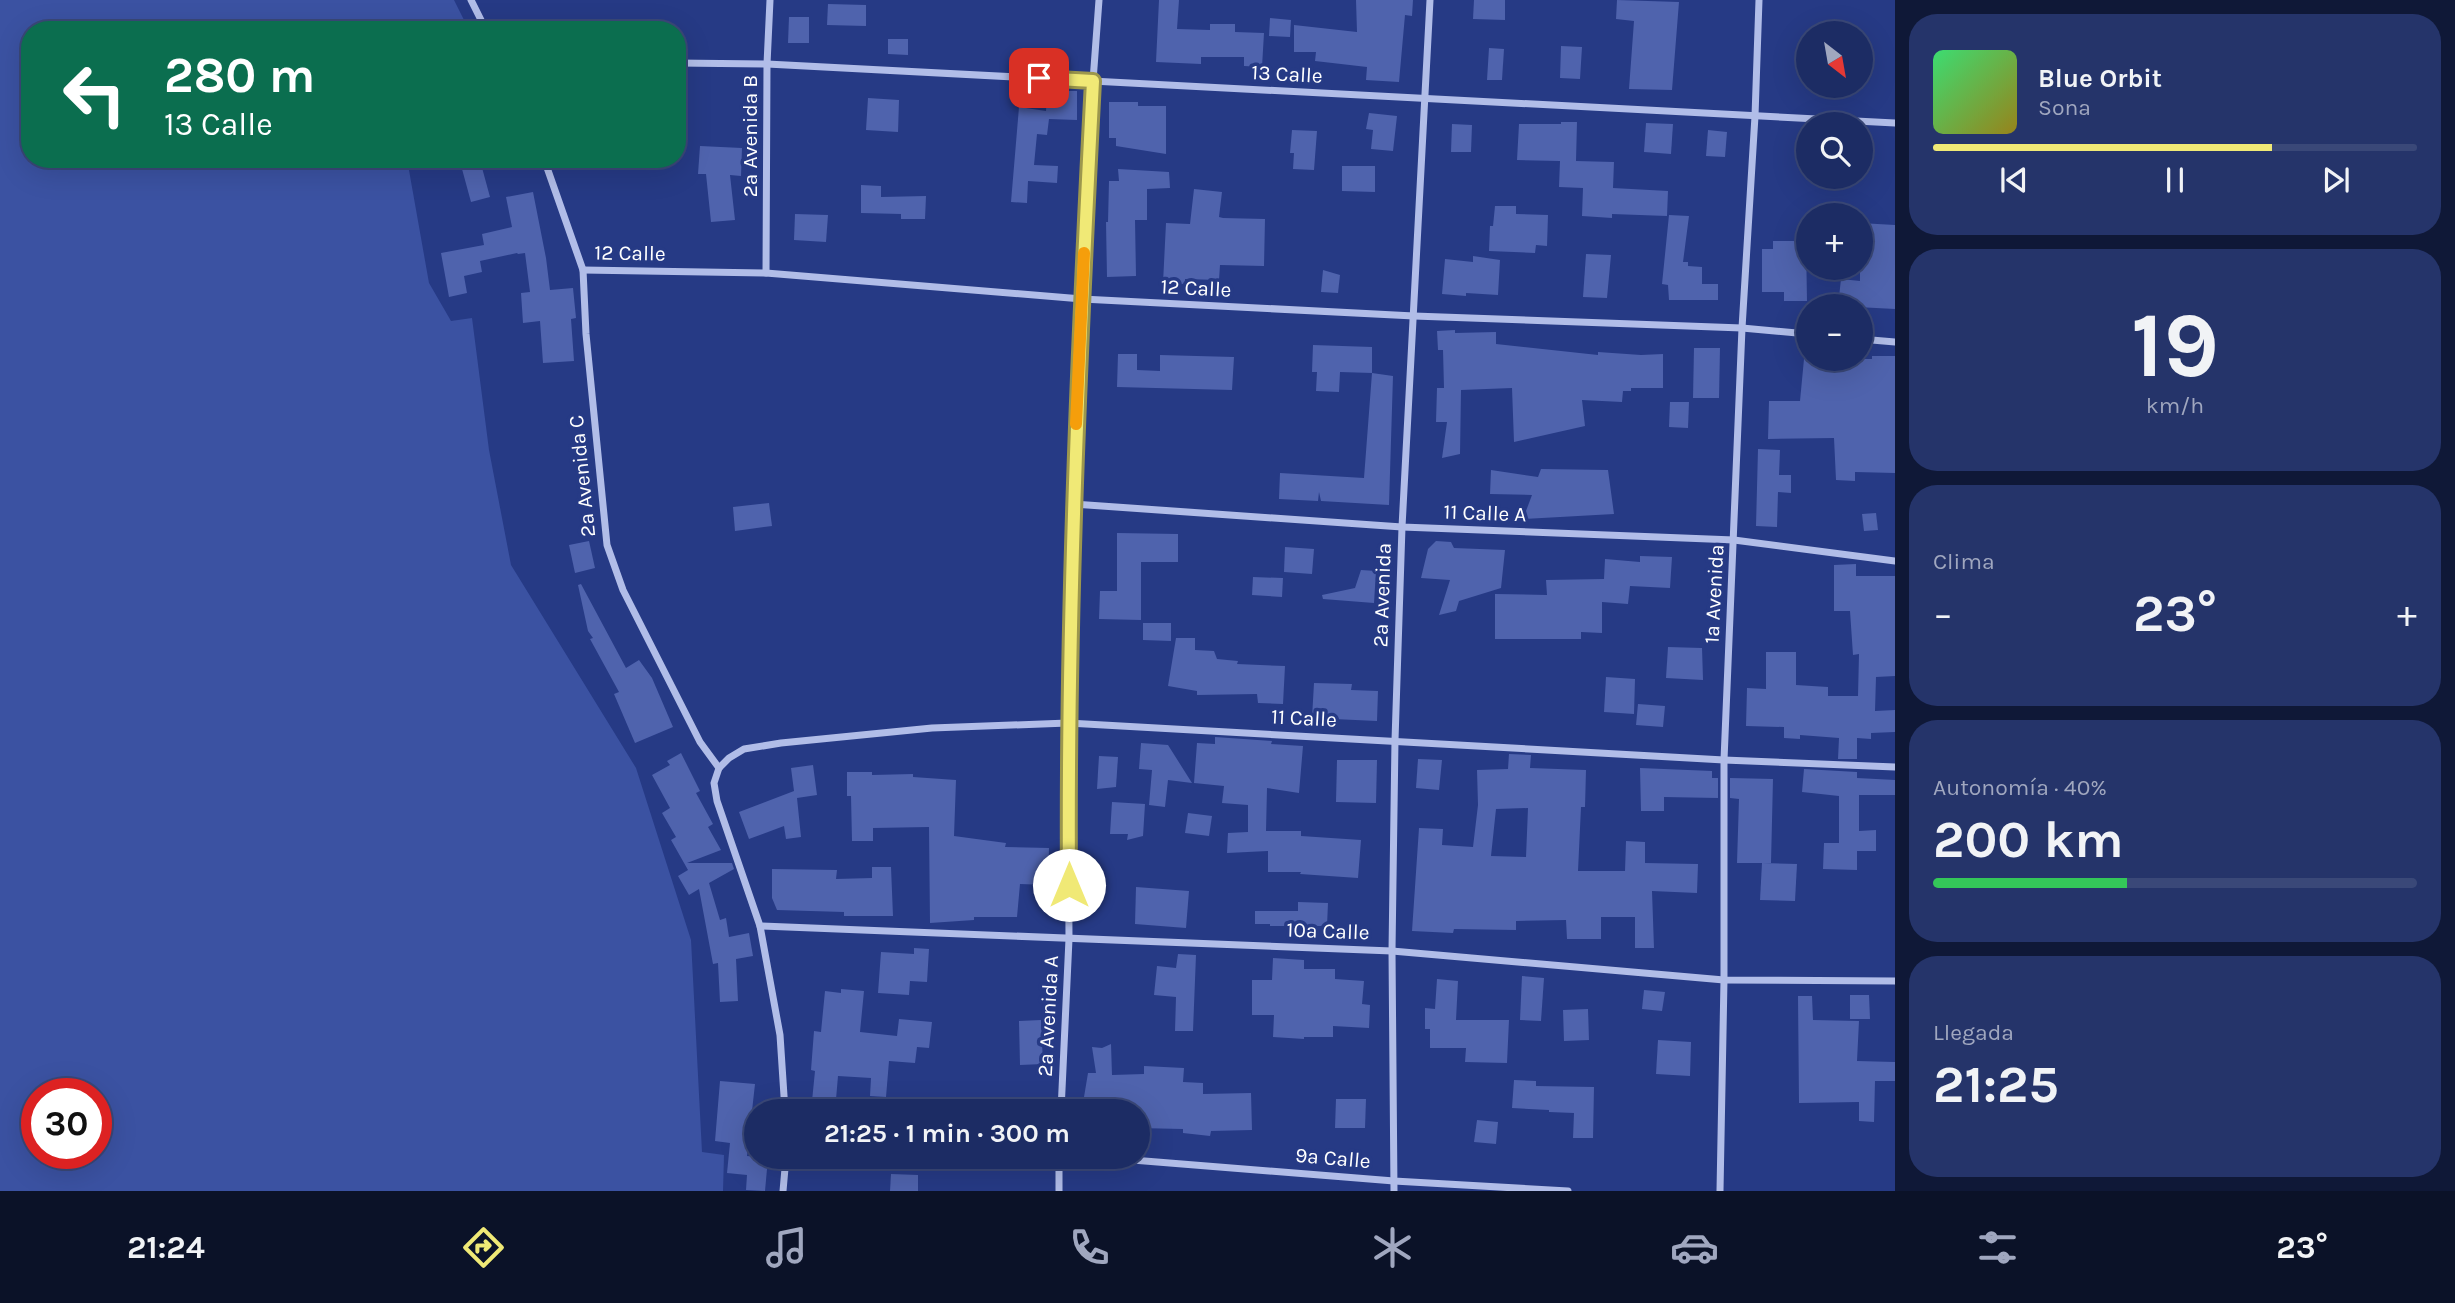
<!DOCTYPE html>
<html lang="es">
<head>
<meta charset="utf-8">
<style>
  body { margin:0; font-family:Karla,sans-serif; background:#25346a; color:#f1f3f6; height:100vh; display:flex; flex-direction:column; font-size:26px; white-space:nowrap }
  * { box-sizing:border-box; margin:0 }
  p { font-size:23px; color:#a0a7bf }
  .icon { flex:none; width:38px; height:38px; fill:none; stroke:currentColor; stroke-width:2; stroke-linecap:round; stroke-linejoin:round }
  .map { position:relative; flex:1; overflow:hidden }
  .sheet { display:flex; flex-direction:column; gap:14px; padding:14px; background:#0f1837; width:560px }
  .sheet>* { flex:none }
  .banner { position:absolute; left:21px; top:21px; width:665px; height:147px; border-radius:28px; box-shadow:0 7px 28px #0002,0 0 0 2px #3a4878; background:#0b6e4f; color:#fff; overflow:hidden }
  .needle { width:46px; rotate:149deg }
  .fabs { position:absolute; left:1796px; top:21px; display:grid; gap:14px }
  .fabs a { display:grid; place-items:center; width:77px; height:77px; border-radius:50%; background:#1c2c64; box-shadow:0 7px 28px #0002,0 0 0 2px #3a4878; font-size:35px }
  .speed { position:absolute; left:21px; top:1078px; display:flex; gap:14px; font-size:35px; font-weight:700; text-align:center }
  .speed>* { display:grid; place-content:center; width:91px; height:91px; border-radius:50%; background:#1c2c64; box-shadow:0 7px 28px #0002,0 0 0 2px #3a4878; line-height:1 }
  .speed .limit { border:10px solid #d22; background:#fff; color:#111 }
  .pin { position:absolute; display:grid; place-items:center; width:60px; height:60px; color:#fff; margin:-30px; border-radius:14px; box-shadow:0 4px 10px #0006 }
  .me { position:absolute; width:77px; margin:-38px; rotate:0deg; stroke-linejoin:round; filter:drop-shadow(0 0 5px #0008) }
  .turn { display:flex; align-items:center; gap:24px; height:147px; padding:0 28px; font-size:32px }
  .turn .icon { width:91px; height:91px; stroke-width:2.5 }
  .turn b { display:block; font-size:49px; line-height:60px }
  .big { font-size:52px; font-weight:700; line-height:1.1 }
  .sheet .card { flex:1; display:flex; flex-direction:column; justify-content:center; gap:10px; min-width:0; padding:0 24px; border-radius:28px; background:#25346a }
  .sheet .dial { align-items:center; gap:0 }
  .dial b { font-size:91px; line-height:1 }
  .song { display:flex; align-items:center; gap:21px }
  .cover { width:84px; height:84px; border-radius:10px; background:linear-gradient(135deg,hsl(140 70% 55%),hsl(50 70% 35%)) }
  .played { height:7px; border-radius:4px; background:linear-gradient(90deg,#f0e976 70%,#3a4878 70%) }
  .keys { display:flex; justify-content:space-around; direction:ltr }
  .heat { display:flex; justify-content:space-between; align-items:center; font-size:38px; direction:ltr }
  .charge { height:10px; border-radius:5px; background:linear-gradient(90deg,#34c759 40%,#3a4878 0) }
  .trip { position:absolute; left:744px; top:1099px; width:406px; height:70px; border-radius:35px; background:#1c2c64; box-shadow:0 7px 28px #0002,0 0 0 2px #3a4878; font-weight:700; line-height:70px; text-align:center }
  .menu { display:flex; height:112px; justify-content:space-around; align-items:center; background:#0b1228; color:#a0a7bf }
  .menu .icon { width:49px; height:49px }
  .menu .active { color:#f0e976 }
  .menu b { font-size:32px; color:#f1f3f6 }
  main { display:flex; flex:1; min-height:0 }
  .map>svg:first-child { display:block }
  .green { fill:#3b52a2; fill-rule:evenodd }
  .building { fill:#4f63ad; fill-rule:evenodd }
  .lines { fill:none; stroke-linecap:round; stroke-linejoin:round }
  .street { stroke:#b1bde8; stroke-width:7 }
  .route-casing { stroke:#9c974d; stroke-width:18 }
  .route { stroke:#f0e976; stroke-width:12 }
  .slow { stroke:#f59e0b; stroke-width:12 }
  .labels { text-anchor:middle; stroke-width:7; stroke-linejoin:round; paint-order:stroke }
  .street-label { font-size:21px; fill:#fff; stroke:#263a85 }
</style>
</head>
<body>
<main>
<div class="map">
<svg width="1895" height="1191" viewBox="0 0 1895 1191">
  <rect width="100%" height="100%" fill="#263a85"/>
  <!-- green -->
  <path class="green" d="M0 0H454L469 30H30V159H407L429 283 451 321 472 318 489 450 511 565 636 768 691 940 702 1152 724 1155 723 1191H0ZM37 1094H96V1153H37Z"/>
  <!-- building -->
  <g class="building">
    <polygon points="1159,0 1179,0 1177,29 1210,30 1210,24 1235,24 1235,32 1264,33 1262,67 1244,66 1244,57 1201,57 1201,64 1156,62"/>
    <polygon points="1356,0 1413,0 1412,16 1405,15 1399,82 1366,80 1367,67 1315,61 1316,52 1294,52 1294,25 1357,32"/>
    <polygon points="1474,0 1505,0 1505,20 1473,19"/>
    <polygon points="1617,0 1679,2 1672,90 1629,89 1634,21 1616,19"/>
    <polygon points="828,4 866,5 866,26 827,25"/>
    <polygon points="789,17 809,17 809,43 788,43"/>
    <polygon points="1270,18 1291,20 1290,37 1269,36"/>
    <polygon points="888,39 908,39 908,55 888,54"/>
    <polygon points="1561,46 1582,47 1580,79 1560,78"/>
    <polygon points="1489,48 1504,49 1502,80 1487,80"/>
    <polygon points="1047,91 1077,91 1077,120 1049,119 1047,135 1037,134 1034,165 1058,166 1057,183 1028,181 1027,203 1011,202 1019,107 1046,111"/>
    <polygon points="868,98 899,100 898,132 866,130"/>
    <polygon points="1109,102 1138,102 1138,106 1166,106 1166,154 1116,146 1116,138 1109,138"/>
    <polygon points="1369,113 1397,116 1393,151 1371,149 1373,130 1366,129"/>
    <polygon points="1561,122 1577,122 1576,161 1614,162 1613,188 1668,191 1667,216 1612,214 1612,218 1582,216 1583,188 1559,187 1560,161 1517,160 1519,124 1561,124"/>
    <polygon points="1646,123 1673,124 1671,154 1644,152"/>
    <polygon points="1452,124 1472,125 1471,152 1451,152"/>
    <polygon points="1292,130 1317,131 1314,170 1293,169 1294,153 1290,153"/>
    <polygon points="1708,130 1727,132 1725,157 1706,156"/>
    <polygon points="700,146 742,148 741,176 730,175 735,220 711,222 706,174 698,174"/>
    <polygon points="481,164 490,197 471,202 462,169"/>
    <polygon points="1342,166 1375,166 1375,192 1342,191"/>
    <polygon points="1118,169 1169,172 1170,188 1147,189 1147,220 1135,220 1136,276 1107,277 1106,222 1108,222 1109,181 1119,181"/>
    <polygon points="861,185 881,186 881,197 926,196 925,219 901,219 901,214 861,213"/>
    <polygon points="1194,189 1222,192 1219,217 1223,218 1265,219 1264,266 1220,265 1219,280 1185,279 1185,284 1163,283 1166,223 1190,224"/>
    <polygon points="533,192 546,258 550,290 573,288 576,318 571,319 574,361 543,363 540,321 523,323 521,293 530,292 525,253 518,254 517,253 480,261 482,272 464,276 467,293 449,297 441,253 484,245 482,234 512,227 506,197"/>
    <polygon points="1495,206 1516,206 1516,214 1548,215 1547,246 1536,245 1535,253 1489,251 1490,226 1493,226"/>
    <polygon points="795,214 828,215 826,242 794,240"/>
    <polygon points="1669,215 1689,216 1683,262 1688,262 1688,266 1702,267 1702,284 1718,284 1718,300 1669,300 1668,285 1662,284"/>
    <polygon points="1860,223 1895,225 1895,309 1838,306 1841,279 1860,281"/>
    <polygon points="1773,241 1806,241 1807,301 1784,301 1784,292 1762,292 1762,249 1773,249"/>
    <polygon points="1586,254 1611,255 1607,298 1583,297"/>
    <polygon points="1473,256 1500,260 1498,295 1466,293 1466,296 1442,294 1445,259 1473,262"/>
    <polygon points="1323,270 1340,275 1338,293 1321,292"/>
    <polygon points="1455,330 1455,333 1496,332 1496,344 1598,355 1598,352 1641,355 1663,354 1663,388 1631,388 1631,391 1623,391 1622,402 1582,400 1585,426 1514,442 1512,388 1461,390 1460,454 1442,458 1447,422 1436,422 1437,388 1444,388 1443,350 1438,350 1437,331"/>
    <polygon points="1313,345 1372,347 1372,373 1340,372 1339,392 1316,391 1317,372 1312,372"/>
    <polygon points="1694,348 1720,348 1719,398 1693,398"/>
    <polygon points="1118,354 1137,354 1137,370 1160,371 1160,355 1234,357 1232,390 1117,387"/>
    <polygon points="1872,356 1895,356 1895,473 1855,472 1855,481 1836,480 1834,438 1768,439 1769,401 1800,401 1804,359 1872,359"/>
    <polygon points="1372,373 1393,376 1389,505 1321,501 1319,492 1318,501 1279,499 1280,473 1364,478"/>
    <polygon points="1670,402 1689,402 1688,428 1669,427"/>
    <polygon points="1758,449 1780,450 1779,475 1791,475 1791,493 1778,492 1777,527 1756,526"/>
    <polygon points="1541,469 1608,470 1614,514 1523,519 1532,495 1490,494 1491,470 1538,477"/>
    <polygon points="769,503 772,526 735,531 733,507"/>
    <polygon points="1876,513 1878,530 1864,531 1862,514"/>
    <polygon points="1117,533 1178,534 1178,562 1141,562 1141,620 1099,619 1100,591 1117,591"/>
    <polygon points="589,541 595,568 575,573 569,545"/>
    <polygon points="1436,541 1451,542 1454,548 1505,550 1501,588 1459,601 1456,611 1439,615 1450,580 1421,578 1428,549"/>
    <polygon points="1285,547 1314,549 1312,574 1284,572"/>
    <polygon points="1640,556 1672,557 1670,588 1630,586 1628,604 1602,602 1602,633 1581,632 1581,639 1495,639 1495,594 1547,595 1546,580 1604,579 1605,559 1640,562"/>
    <polygon points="1856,564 1856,576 1895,576 1895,676 1876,677 1875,711 1895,710 1895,732 1871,733 1871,739 1857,738 1857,759 1838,759 1839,738 1800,735 1800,739 1784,738 1784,727 1746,726 1747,688 1766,689 1766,652 1796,652 1796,685 1828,687 1828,696 1858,696 1859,654 1853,655 1850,611 1834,611 1834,565"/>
    <polygon points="1361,570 1376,571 1374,603 1323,599 1322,595 1355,588"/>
    <polygon points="1253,577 1283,578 1282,597 1252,595"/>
    <polygon points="581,584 626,668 639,660 652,678 673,727 635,743 614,694 619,692 590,639 593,638 588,631 578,585"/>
    <polygon points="1143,623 1171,623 1171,641 1143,640"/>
    <polygon points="1176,638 1195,638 1195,650 1214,651 1217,659 1238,661 1237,664 1285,666 1283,704 1258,703 1257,694 1197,695 1197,691 1168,686"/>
    <polygon points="1668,647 1702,648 1703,680 1666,678"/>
    <polygon points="1606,677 1635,679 1634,714 1604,712"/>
    <polygon points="1314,683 1352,684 1351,690 1378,691 1377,721 1312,718"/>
    <polygon points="1638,704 1665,706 1663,727 1636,725"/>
    <polygon points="1215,737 1272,741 1271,744 1303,746 1299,793 1267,788 1266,831 1301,831 1301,836 1361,840 1358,878 1300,874 1301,872 1268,872 1268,851 1227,853 1228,833 1248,832 1248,805 1222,803 1224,786 1194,783 1197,743 1215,744"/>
    <polygon points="1141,743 1168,745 1192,783 1168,780 1165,807 1149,805 1152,770 1139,769"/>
    <polygon points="681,753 700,791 696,793 713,824 708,827 721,850 687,863 732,863 734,869 709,883 720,920 726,918 729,937 749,933 753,956 736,959 738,1001 720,1002 718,963 713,964 699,889 689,895 678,876 688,870 671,840 676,837 662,813 670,808 652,775 670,765 667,761"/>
    <path d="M1509 754 1531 755 1530 768 1586 770 1585 807H1581L1578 871H1625L1626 841 1645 842V863L1698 864 1697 893 1652 891 1654 948H1635V917H1601V939H1567L1566 920 1516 921V930L1454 929 1453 933 1412 931 1419 828 1443 829 1442 845 1473 847 1478 805 1477 770 1508 769ZM1528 808 1526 857 1491 856 1496 809Z"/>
    <polygon points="1099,756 1118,757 1116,787 1097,789"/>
    <polygon points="1418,759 1442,760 1439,790 1416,788"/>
    <polygon points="1337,760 1377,760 1376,803 1336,802"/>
    <polygon points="813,765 817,795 797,798 801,837 786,839 784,826 749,839 739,812 794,791 791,768"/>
    <polygon points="1640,768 1712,771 1712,778 1718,778 1718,798 1664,797 1664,811 1641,811"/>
    <polygon points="1804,769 1857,772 1857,778 1895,780 1895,795 1859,795 1859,831 1876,830 1876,851 1857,851 1857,870 1823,869 1824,843 1839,843 1839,796 1802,792"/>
    <polygon points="847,772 872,772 872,775 913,774 913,777 956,780 954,836 1006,843 1005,847 1049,848 1048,885 1020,884 1017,917 974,917 974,920 930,923 929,827 873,828 873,841 852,841 851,796 847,796"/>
    <polygon points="1730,778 1773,779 1771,863 1737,863 1739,799 1730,798"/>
    <polygon points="1112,802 1145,804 1143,836 1127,840 1128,834 1110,834"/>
    <polygon points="1188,813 1212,816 1209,836 1185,833"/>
    <polygon points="1762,863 1797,864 1795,901 1760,900"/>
    <polygon points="872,867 891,867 893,916 844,916 844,912 777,910 772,898 772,869 837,870 836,879 872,878"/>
    <polygon points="1136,887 1189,891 1186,928 1135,924"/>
    <polygon points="1298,902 1328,903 1327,926 1270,926 1270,924 1255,924 1255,911 1298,911"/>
    <polygon points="914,948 929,949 927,982 910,981 909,995 878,993 881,952 914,954"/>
    <polygon points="1178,954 1196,955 1193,1031 1175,1031 1176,997 1154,995 1157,966 1176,968"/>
    <polygon points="1273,958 1304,960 1304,969 1335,969 1335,979 1364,981 1362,1004 1370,1005 1369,1028 1333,1026 1333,1037 1304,1037 1304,1039 1273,1037 1274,1015 1252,1015 1252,980 1272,980"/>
    <polygon points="1522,976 1544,978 1541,1021 1520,1020"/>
    <polygon points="1437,979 1458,981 1456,1020 1509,1020 1507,1063 1465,1062 1466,1048 1430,1048 1430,1029 1425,1029 1425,1008 1435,1009"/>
    <polygon points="841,989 864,991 860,1032 897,1036 899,1019 932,1022 929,1048 917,1047 915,1063 889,1061 886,1097 870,1096 871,1078 838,1076 835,1111 811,1111 815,1071 811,1070 814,1031 821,1032 825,991 841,993"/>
    <polygon points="1644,990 1665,992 1662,1011 1642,1009"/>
    <polygon points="1850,995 1869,995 1870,1019 1850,1019"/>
    <polygon points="1798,996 1812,996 1813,1020 1859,1021 1857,1061 1895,1062 1895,1081 1875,1081 1874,1122 1859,1121 1859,1102 1799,1103"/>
    <polygon points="1588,1009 1589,1040 1564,1041 1563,1010"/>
    <polygon points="1041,1020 1043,1064 1020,1065 1019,1021"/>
    <polygon points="1658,1040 1691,1042 1690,1076 1656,1074"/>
    <polygon points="1111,1044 1112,1075 1144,1074 1144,1066 1184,1068 1183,1082 1203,1083 1203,1094 1251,1093 1252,1130 1211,1131 1210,1136 1183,1133 1183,1129 1138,1128 1138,1111 1084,1111 1084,1097 1088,1073 1096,1073 1092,1047 1102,1048"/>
    <polygon points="1514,1080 1536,1081 1536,1086 1594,1087 1593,1138 1573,1138 1574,1113 1549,1112 1549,1110 1512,1108"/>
    <polygon points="720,1081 755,1084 747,1156 768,1158 765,1191 746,1190 747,1175 727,1173 730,1143 715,1141"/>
    <polygon points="1336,1099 1366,1099 1365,1128 1335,1128"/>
    <polygon points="1477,1120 1498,1122 1496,1144 1474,1142"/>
    <polygon points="891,1174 918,1175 918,1191 890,1191"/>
  </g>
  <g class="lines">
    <!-- street -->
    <g class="street">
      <polyline points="471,0 486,30"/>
      <polyline points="677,63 767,64 1895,123"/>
      <polyline points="544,159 583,270 586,334 607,545 623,590 700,742 719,768"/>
      <polyline points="583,270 766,273 1082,299 1414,316 1742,328 1808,334"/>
      <polyline points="766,273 767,64 770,0"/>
      <polyline points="1860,339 1895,342"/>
      <polyline points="1073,504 1402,527 1734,540 1895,561"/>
      <polyline points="760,926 1392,951 1724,980 1895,981"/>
      <polyline points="785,1111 780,1035 760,926 717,801 714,783 719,768 729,758 744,749 781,743 932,728 1068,723 1724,760 1895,767"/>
      <polyline points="1061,1111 1069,939 1068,723 1073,504 1093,81 1099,0"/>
      <polyline points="1095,1157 1394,1181 1568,1191"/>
      <polyline points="783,1191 786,1157"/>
      <polyline points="1059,1191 1059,1157"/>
      <polyline points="1394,1191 1392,951 1395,740 1402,527 1430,0"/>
      <polyline points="1720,1191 1724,980 1724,760 1742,328 1755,116 1759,0"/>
    </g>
  </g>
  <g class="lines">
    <!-- route casing -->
    <g class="route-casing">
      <path id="route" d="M1039 78 1093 81C1079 349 1067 617 1069 885"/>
    </g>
    <!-- route -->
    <use href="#route" class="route"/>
    <!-- slow -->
    <polyline class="slow" points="1076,424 1084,253"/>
  </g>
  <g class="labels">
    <!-- street labels -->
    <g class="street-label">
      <text transform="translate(1287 74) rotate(3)" y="7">13 Calle</text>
      <text transform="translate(750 136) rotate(-90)" y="7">2a Avenida B</text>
      <text transform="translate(630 253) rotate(1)" y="7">12 Calle</text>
      <text transform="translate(1196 288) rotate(3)" y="7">12 Calle</text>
      <text transform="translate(582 476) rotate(-96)" y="7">2a Avenida C</text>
      <text transform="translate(1485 513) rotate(2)" y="7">11 Calle A</text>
      <text transform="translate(1714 594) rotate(-87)" y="7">1a Avenida</text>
      <text transform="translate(1382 595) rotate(-88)" y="7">2a Avenida</text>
      <text transform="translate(1304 718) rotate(3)" y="7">11 Calle</text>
      <text transform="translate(1328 931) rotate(2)" y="7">10a Calle</text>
      <text transform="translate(1048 1016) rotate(-87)" y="7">2a Avenida A</text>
      <text transform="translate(1333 1158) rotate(5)" y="7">9a Calle</text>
    </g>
  </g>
</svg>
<div class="fabs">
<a><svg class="needle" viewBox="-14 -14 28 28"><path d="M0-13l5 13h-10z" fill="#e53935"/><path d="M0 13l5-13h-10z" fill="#a0a7bf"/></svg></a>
<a><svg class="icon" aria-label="search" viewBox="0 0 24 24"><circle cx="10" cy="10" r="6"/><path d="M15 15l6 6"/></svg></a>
<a>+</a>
<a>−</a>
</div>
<div class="speed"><div class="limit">30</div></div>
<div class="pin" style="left:1039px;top:78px;background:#d93025"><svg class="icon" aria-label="arrive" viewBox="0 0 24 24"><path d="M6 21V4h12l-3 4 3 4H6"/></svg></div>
<svg class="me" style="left:1069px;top:885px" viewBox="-20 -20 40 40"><circle r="19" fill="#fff"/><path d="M0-13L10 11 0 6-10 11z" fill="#f0e976"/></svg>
<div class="trip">21:25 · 1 min · 300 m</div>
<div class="banner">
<div class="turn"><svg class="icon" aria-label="left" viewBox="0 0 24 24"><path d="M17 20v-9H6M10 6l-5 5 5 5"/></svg><div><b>280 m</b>13 Calle</div></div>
</div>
</div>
<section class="sheet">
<div class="card">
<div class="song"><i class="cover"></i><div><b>Blue Orbit</b><p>Sona</p></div></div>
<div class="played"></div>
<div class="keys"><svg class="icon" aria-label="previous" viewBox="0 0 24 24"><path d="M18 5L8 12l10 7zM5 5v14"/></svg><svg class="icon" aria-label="pause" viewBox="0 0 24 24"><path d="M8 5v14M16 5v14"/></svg><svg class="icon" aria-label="next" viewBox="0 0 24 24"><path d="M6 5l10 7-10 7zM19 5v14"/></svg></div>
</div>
<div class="card dial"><b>19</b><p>km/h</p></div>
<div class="card"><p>Clima</p>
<div class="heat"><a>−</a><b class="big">23°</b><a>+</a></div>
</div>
<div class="card"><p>Autonomía · 40%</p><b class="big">200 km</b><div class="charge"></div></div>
<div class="card"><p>Llegada</p><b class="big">21:25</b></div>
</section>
</main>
<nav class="menu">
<b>21:24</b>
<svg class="icon active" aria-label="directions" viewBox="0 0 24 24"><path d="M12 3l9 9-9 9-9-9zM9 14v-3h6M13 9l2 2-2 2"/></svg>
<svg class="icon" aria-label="music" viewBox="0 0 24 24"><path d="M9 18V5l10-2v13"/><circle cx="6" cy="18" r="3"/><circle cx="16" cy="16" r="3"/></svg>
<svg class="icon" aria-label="phone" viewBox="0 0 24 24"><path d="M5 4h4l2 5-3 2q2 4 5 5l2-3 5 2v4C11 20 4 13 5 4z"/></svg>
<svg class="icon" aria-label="climate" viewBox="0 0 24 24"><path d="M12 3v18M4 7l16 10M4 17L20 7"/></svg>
<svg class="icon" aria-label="car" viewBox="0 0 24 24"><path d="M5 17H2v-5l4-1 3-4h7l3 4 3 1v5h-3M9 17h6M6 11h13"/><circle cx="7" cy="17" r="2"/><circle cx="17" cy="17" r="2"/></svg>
<svg class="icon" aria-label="filters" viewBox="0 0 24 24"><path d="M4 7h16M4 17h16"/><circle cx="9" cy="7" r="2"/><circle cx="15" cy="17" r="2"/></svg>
<b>23°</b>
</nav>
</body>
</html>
